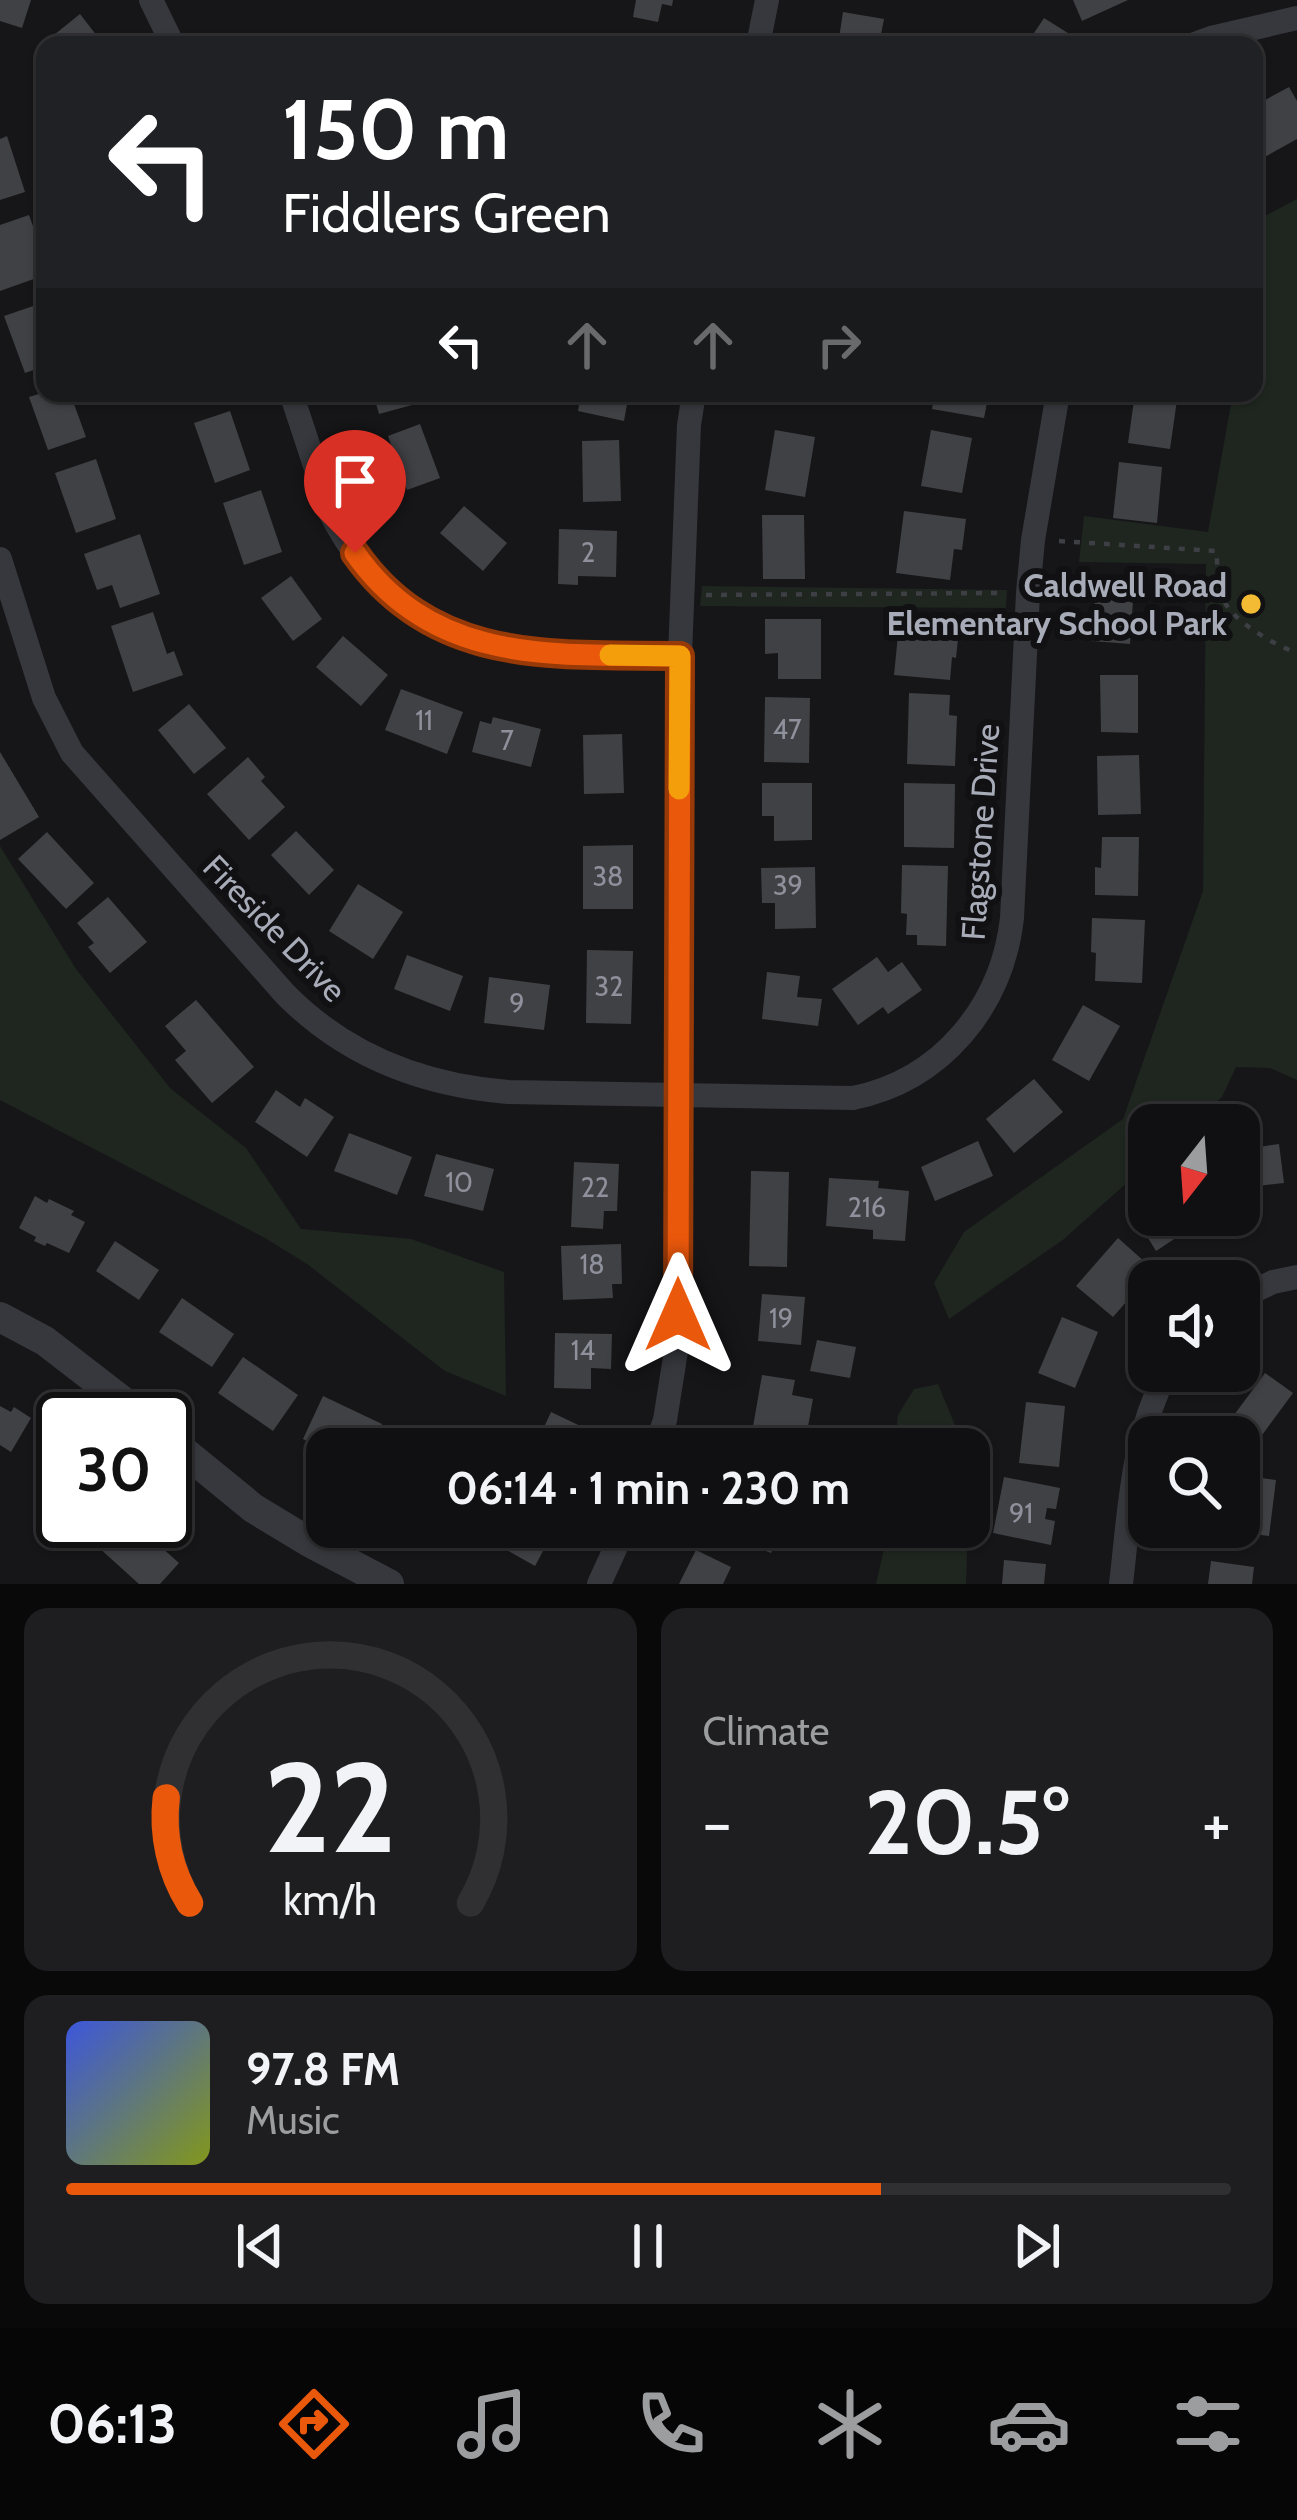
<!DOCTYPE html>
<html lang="en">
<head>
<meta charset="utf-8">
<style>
  body { margin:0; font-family:Cabin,sans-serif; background:#1e1e20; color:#f1f3f6; height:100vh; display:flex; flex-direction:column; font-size:45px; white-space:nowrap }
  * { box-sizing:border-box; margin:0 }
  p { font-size:39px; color:#9c9d9f }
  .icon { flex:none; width:66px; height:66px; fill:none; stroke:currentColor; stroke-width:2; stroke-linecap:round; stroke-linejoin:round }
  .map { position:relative; height:1584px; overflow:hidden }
  .sheet { display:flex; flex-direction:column; gap:24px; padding:24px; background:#09090a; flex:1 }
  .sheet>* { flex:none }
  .hud { position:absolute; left:36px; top:36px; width:1227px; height:366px; border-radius:24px; box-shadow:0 3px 9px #0004,0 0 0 3px #303032; background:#202124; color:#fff; overflow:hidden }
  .needle { width:78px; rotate:197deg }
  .controls { position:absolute; left:1128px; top:1104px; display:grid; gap:24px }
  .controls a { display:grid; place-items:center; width:132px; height:132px; border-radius:24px; background:#101012; box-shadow:0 3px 9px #0004,0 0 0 3px #303032; font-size:60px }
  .speed { position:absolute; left:36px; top:1392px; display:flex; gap:24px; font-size:60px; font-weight:700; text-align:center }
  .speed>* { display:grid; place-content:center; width:156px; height:156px; border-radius:50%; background:#101012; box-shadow:0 3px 9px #0004,0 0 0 3px #303032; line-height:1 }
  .speed .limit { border:6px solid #111; border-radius:18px; background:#fff; color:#111 }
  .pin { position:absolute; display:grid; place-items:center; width:102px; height:102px; color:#fff; margin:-123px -51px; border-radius:50% 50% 50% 0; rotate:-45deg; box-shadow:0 0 12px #0007 }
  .pin .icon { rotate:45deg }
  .me { position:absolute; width:132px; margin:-66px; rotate:0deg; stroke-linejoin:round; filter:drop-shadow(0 0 9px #0008) }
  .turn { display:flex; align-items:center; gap:42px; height:252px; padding:0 48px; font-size:54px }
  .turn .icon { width:156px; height:156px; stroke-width:2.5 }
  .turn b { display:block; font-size:84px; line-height:102px }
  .lanes { display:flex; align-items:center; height:114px; padding:0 48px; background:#0003; justify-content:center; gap:60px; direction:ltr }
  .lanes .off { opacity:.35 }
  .big { font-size:90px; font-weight:700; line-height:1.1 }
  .sheet .card { flex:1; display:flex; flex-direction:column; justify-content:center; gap:18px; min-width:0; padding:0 42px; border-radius:24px; background:#1e1e20 }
  .sheet .dial { align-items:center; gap:0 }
  .dial svg { height:312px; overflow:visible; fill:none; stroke:#303032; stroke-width:7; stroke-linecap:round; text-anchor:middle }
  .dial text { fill:#f1f3f6; stroke:none }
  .song { display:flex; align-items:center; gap:36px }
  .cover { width:144px; height:144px; border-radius:18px; background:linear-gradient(135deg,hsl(230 70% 55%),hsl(70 70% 35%)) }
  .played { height:12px; border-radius:6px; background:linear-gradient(90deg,#ea580c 70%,#303032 70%) }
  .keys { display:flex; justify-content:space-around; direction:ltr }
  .heat { display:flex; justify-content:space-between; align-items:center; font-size:66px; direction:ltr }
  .sheet .tiles { flex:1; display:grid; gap:24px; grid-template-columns:1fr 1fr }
  .card:last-child { grid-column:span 2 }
  .trip { position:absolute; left:306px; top:1428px; width:684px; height:120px; border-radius:24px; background:#101012; box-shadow:0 3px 9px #0004,0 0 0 3px #303032; font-weight:700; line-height:120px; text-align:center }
  .dock { display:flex; height:192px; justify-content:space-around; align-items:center; background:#060607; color:#9c9d9f }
  .dock .icon { width:84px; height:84px }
  .dock .selected { color:#ea580c }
  .dock b { font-size:54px; color:#f1f3f6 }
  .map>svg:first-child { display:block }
  .green { fill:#1e261f }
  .building { fill:#404145 }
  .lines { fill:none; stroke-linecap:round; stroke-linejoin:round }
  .path { stroke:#3d3f44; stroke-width:4.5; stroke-dasharray:6 9; stroke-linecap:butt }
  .minor { stroke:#37383d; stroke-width:24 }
  .tertiary { stroke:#37383d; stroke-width:30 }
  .route-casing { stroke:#983908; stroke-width:30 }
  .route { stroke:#ea580c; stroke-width:21 }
  .slow { stroke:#f59e0b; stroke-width:21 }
  .poi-dot { fill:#f3bb33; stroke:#111113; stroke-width:4.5 }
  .labels { text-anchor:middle; stroke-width:12; stroke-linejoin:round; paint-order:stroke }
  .number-label { font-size:27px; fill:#8e919b }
  .poi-label { font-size:33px; font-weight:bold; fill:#a8acb8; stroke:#111113; text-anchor:end }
  .street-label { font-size:33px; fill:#a8acb8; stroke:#111113 }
</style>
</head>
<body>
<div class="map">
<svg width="1297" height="1584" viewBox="0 0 1297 1584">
  <rect width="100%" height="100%" fill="#161618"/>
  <!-- green -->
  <g class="green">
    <polygon points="1297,199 1297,1080 1270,1068 1236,1067 1222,1097 1191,1125 1149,1125 1149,1163 1064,1239 949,1319 934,1283 964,1232 1123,1119 1203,891 1206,564 1079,562 1084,516 1208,532 1233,393 1254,393 1254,275 1265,216"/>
    <polygon points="702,586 1007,590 1006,608 700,606"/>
    <polygon points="0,846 76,969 170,1088 246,1148 301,1229 411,1239 504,1272 506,1396 445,1371 307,1264 265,1238 0,1100"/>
    <polygon points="938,1384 965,1449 894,1449 898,1415 914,1389"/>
    <polygon points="889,1527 968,1527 966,1584 876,1584"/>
  </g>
  <!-- building -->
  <g class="building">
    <polygon points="0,0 31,0 22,28 0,21"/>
    <polygon points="636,0 673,0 672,6 662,4 658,22 633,17"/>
    <polygon points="1073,0 1128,0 1082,21"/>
    <polygon points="843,12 884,19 879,45 838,45"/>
    <polygon points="80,14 104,45 54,45 49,39"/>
    <polygon points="1044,18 1087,45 1017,45 1022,37 1028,42"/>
    <polygon points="1289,87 1297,101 1297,139 1263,158 1254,141 1254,106"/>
    <polygon points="7,136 25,192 0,200 0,139"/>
    <polygon points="29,215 45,260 45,275 0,291 0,225"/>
    <polygon points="45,302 45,366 25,373 4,316"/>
    <polygon points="45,392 70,393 86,437 48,450 29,397"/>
    <polygon points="373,393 409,393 412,405 379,414"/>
    <polygon points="581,393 629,393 624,421 578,411"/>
    <polygon points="772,393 814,393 812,405 771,399"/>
    <polygon points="935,393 989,393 984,418 932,409"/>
    <polygon points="1135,393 1178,393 1170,449 1128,443"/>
    <polygon points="230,411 250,470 215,483 194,423"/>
    <polygon points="420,424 440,478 407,490 388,436"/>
    <polygon points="775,430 815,437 805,497 765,490"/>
    <polygon points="931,430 972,438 962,493 921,486"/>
    <polygon points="619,440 621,501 583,502 582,441"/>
    <polygon points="96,459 116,519 76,533 55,473"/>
    <polygon points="1119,462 1162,467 1157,523 1113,518"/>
    <polygon points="261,490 282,552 244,565 223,503"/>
    <polygon points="464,506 507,543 483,571 440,533"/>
    <polygon points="904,511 966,519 962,550 954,549 950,580 896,573"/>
    <polygon points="762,515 804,515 805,579 763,579"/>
    <polygon points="559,529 617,531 616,577 578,576 578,585 558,584"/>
    <polygon points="140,534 160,594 120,608 112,585 97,590 84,554"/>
    <polygon points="291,576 322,619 293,641 261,598"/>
    <polygon points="1096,585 1134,587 1130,644 1092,641"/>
    <polygon points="153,612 167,654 174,651 183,675 133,692 111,626"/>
    <polygon points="900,615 960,620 956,658 952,657 950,680 894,675"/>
    <polygon points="765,619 821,619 821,679 778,679 778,653 765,654"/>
    <polygon points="343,636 388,675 361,706 316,667"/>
    <polygon points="1100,675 1138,675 1138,733 1101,732"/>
    <polygon points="401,689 463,712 447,754 385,730"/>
    <polygon points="909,693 950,695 949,715 957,716 955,766 907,764"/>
    <polygon points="765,697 810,698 809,763 764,762"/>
    <polygon points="189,704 226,748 194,774 158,730"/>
    <polygon points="493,717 541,729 531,767 472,752 480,721 491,724"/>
    <polygon points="622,734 624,793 584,794 583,735"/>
    <polygon points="0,752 39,817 0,840"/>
    <polygon points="1139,755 1141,814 1098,815 1097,756"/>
    <polygon points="248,757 265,777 261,781 285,807 249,840 207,794"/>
    <polygon points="762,783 812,783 812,840 774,841 774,816 762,816"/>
    <polygon points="904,783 955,784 954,848 904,847"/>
    <polygon points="296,831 334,870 309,895 271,855"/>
    <polygon points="47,832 94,883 66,909 18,859"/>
    <polygon points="1102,837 1139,837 1138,896 1095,895 1095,867 1101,868"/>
    <polygon points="633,845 633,909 583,909 583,846"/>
    <polygon points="902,865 948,866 946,946 917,945 917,935 906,935 907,914 901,913"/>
    <polygon points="815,867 816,928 775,929 775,903 762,903 761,868"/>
    <polygon points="358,884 403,912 373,959 329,931"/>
    <polygon points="108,897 147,942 110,973 88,947 94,943 77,923"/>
    <polygon points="1092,918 1145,920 1142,983 1095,981 1096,953 1091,952"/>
    <polygon points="587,950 633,951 631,1024 586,1023"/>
    <polygon points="407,955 463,976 450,1011 394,989"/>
    <polygon points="877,957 888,972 902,962 922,990 888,1014 883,1007 858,1025 832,989"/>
    <polygon points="767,972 800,976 797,997 822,999 818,1026 762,1019"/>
    <polygon points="489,977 550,985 544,1030 484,1023"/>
    <polygon points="196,1000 254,1067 212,1103 175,1060 186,1051 165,1026"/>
    <polygon points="1083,1005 1120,1026 1089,1081 1052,1060"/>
    <polygon points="1034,1079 1063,1112 1014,1153 986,1119"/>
    <polygon points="276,1090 300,1107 305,1098 334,1117 307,1157 255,1122"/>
    <polygon points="349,1133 412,1157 397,1195 334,1171"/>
    <polygon points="978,1141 993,1176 935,1201 921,1167"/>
    <polygon points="1279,1144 1284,1183 1239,1188 1239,1150"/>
    <polygon points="436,1154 494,1169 483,1211 424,1196"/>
    <polygon points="574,1162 619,1164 617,1211 604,1211 603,1229 571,1227"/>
    <polygon points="751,1171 789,1172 787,1267 749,1266"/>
    <polygon points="829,1178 879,1181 878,1188 909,1191 905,1241 873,1239 873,1230 826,1226"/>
    <polygon points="35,1196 47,1203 49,1199 74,1211 71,1215 85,1222 69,1253 47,1243 45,1246 34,1241 36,1237 19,1228"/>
    <polygon points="1149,1206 1149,1215 1207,1215 1213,1226 1193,1238 1188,1230 1156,1251 1134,1215"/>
    <polygon points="1118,1238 1154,1270 1113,1317 1076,1286"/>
    <polygon points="115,1241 159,1270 139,1300 96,1271"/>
    <polygon points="621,1244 622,1284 612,1284 613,1298 563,1300 561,1246"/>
    <polygon points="762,1294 805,1297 801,1345 758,1341"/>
    <polygon points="182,1298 234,1334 212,1367 159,1332"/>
    <polygon points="1062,1317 1098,1332 1075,1388 1038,1373"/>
    <polygon points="555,1333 612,1334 611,1369 591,1368 591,1389 554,1388"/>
    <polygon points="817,1340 856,1347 850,1378 810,1371"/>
    <polygon points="243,1357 298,1395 273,1431 218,1393"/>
    <polygon points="1265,1373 1293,1393 1254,1446 1226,1426"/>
    <polygon points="762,1375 795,1380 792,1395 813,1399 807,1432 794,1430 792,1449 750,1444"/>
    <polygon points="323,1396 382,1424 370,1449 327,1451 303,1439"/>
    <polygon points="1026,1402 1065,1406 1059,1467 1019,1463"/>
    <polygon points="0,1406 11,1412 14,1407 31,1418 11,1452 0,1445"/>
    <polygon points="551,1412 595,1433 588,1449 534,1449"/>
    <polygon points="63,1443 63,1517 51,1506 59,1497 34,1473"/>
    <polygon points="1239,1475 1276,1480 1269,1536 1229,1531 1230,1527 1239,1527"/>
    <polygon points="1004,1477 1060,1488 1056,1509 1047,1508 1045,1519 1055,1521 1051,1545 993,1533"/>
    <polygon points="119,1521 132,1521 179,1563 160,1584 139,1584 97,1546"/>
    <polygon points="515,1527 556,1527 535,1566 503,1548"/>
    <polygon points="717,1527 770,1527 780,1531 771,1553 716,1531"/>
    <polygon points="696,1550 731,1567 723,1584 679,1584"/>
    <polygon points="1004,1560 1046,1564 1044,1584 1002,1584"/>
    <polygon points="1211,1561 1254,1567 1252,1584 1208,1584"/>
  </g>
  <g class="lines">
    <!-- path -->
    <g class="path">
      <path d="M1059 541 1216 551C1218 565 1217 588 1224 601 1235 623 1275 645 1297 653"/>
      <polyline points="706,595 1000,593"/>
    </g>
    <!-- minor -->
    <g class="minor">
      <polyline points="151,0 173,45"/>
      <polyline points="758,45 767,0"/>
      <polyline points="1192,45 1211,38 1297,18"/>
      <path d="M291 393 331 514C410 666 532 654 680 656"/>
      <path d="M0 559 44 698 72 753 285 994C346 1056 422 1085 508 1092L853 1098C942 1080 1002 1006 1012 918L1028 593 1033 540 1058 393"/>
      <polyline points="1239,1298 1273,1282 1297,1277"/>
      <polyline points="655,1449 665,1420 677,1345 680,656 689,425 694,393"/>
      <polyline points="599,1584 625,1527"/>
      <path d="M1121 1584C1130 1508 1131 1441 1167 1371"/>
    </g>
    <!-- tertiary -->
    <g class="tertiary">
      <polyline points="0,1317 45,1341 146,1419"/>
      <polyline points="165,1436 253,1508 309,1542 389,1584"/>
    </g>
  </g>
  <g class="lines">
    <!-- route casing -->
    <g class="route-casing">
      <path id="route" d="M355 553C435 667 557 654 680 656L678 1315"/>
    </g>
    <!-- route -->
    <use href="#route" class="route"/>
    <!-- slow -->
    <polyline class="slow" points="610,655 680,656 679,789"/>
  </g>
  <!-- markers -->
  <circle class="poi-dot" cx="1251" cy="604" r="12"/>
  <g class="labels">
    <!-- number labels -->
    <g class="number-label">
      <text x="588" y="562">2</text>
      <text x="424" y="730">11</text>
      <text x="787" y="739">47</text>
      <text x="507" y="750">7</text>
      <text x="608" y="886">38</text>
      <text x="788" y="895">39</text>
      <text x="609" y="996">32</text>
      <text x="517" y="1013">9</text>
      <text x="459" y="1192">10</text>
      <text x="595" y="1197">22</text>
      <text x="867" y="1217">216</text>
      <text x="592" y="1274">18</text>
      <text x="781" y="1328">19</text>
      <text x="583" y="1360">14</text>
      <text x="1021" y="1523">91</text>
    </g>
    <!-- poi labels -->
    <g class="poi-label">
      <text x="1227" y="597">Caldwell Road<tspan x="1227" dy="38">Elementary School Park</tspan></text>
    </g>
    <!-- street labels -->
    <g class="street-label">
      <text transform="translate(980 832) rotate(-86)" y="12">Flagstone Drive</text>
      <text transform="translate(275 928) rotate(46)" y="12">Fireside Drive</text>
    </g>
  </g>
</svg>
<div class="controls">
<a><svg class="needle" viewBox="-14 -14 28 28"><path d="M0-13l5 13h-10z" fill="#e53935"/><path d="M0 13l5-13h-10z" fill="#9c9d9f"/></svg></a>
<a><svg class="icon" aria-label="sound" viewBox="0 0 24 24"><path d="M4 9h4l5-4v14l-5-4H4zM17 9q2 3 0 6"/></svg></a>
<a><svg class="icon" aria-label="search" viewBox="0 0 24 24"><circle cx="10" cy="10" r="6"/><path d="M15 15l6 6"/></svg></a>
</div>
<div class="speed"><div class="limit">30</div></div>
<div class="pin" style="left:355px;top:553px;background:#d93025"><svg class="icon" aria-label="arrive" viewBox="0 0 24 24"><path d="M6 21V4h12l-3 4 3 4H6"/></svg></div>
<svg class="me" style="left:678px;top:1315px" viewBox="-20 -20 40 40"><path d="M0-17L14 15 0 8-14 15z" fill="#ea580c" stroke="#fff" stroke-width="4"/></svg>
<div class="trip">06:14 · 1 min · 230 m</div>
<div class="hud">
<div class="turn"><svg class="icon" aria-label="left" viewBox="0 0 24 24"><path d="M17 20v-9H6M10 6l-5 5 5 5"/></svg><div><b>150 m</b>Fiddlers Green</div></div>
<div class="lanes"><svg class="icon" aria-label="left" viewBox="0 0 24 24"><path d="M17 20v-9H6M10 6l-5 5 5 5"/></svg><svg class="icon off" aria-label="ahead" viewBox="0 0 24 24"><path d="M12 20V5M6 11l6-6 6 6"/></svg><svg class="icon off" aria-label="ahead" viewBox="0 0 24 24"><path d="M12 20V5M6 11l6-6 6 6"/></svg><svg class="icon off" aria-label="right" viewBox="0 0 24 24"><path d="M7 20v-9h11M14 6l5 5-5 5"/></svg></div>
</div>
</div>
<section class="sheet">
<div class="tiles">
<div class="card dial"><svg viewBox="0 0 100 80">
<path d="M14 69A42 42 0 1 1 86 69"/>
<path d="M14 69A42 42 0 0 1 8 42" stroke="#ea580c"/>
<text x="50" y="56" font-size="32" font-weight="700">22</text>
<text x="50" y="72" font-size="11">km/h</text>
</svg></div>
<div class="card"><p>Climate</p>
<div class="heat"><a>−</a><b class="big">20.5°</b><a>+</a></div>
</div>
<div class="card">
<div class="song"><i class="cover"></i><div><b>97.8 FM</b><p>Music</p></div></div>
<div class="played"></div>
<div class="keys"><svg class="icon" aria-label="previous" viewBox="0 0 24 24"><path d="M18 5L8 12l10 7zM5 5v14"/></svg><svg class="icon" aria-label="pause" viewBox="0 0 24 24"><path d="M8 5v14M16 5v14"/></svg><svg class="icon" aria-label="next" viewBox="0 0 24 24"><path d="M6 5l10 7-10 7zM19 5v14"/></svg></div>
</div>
</div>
</section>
<nav class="dock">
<b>06:13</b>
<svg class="icon selected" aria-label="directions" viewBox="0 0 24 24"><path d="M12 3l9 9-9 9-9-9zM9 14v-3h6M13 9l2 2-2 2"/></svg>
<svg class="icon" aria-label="music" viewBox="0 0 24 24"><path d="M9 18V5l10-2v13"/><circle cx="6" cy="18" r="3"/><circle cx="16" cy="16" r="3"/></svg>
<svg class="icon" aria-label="phone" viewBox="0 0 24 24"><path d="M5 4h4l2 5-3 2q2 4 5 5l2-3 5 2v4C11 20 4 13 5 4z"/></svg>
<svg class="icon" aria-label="climate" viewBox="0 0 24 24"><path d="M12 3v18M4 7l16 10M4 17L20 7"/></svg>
<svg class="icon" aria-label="car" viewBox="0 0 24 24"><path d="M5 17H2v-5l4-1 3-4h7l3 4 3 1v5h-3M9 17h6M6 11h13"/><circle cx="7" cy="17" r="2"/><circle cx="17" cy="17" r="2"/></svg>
<svg class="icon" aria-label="filters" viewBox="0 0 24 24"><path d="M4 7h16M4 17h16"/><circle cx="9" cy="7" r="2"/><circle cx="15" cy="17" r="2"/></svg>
</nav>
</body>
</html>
